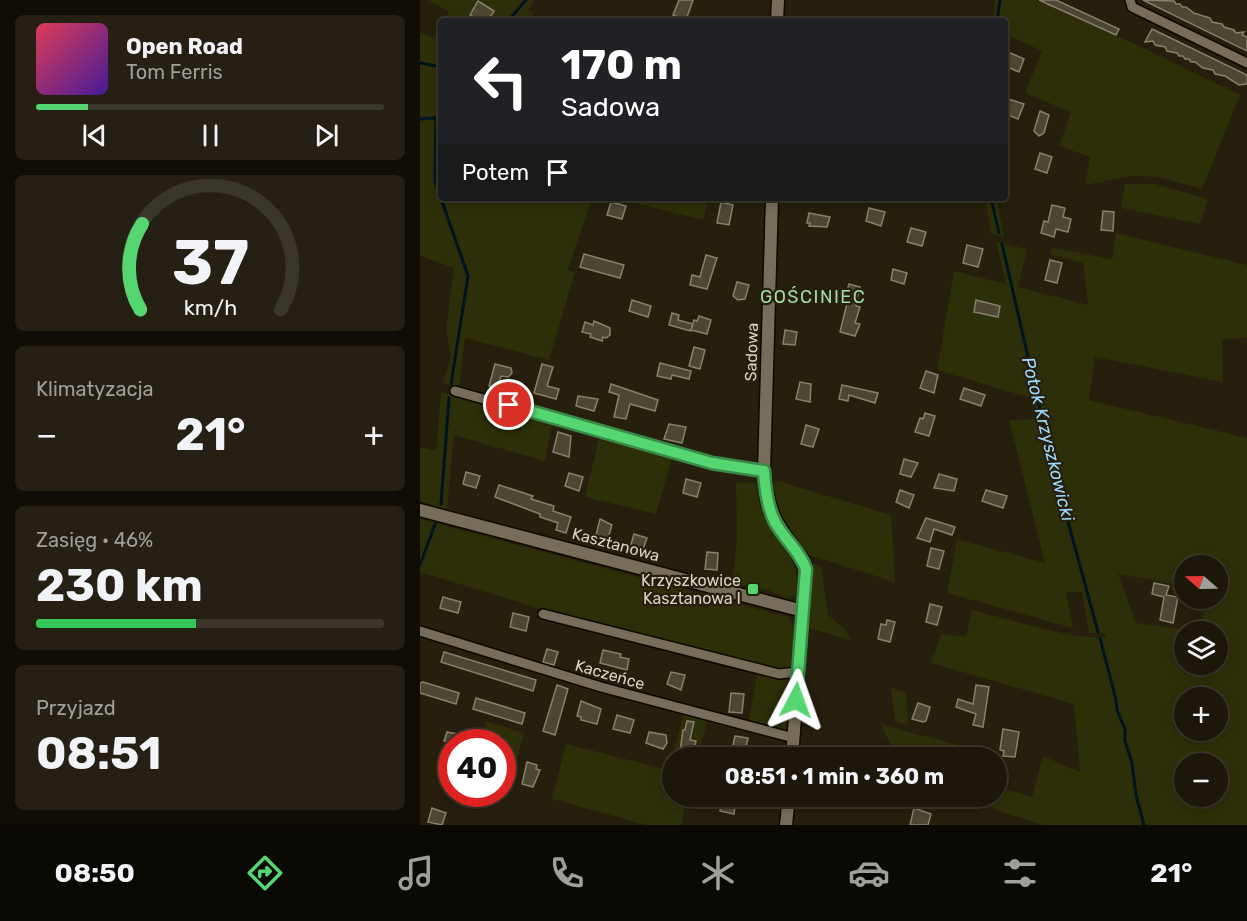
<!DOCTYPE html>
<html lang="pl">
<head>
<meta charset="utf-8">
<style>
  body { margin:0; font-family:Rubik,sans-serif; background:#252013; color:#f1f3f6; height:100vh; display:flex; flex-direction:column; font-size:22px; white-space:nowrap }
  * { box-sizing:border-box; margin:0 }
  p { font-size:20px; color:#a09f9c }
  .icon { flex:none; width:33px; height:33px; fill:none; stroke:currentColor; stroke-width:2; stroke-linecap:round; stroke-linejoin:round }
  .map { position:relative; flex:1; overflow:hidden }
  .panel { display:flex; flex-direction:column; gap:15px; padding:15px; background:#0f0d06; width:420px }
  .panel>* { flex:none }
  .banner { position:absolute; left:18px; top:18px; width:570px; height:183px; border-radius:6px; box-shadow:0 3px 9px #0003,0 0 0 2px #3a362b; background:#202124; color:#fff; overflow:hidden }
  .needle { width:39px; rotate:290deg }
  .controls { position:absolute; left:754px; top:555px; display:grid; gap:12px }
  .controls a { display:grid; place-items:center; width:54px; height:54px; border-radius:50%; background:#1c170a; box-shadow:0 3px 9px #0003,0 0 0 2px #3a362b; font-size:30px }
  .speed { position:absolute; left:18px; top:729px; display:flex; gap:12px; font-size:30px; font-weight:700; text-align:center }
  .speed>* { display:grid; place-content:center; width:78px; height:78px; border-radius:50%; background:#1c170a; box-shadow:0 3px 9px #0003,0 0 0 2px #3a362b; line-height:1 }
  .speed .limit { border:9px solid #d22; background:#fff; color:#111 }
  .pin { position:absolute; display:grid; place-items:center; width:51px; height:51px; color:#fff; margin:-26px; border:3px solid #fff; border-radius:50%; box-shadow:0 2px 6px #0007 }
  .me { position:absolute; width:66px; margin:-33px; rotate:4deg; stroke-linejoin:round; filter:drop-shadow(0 0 4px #0008) }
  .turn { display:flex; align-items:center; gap:21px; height:126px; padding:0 24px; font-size:27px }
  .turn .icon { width:78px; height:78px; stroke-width:2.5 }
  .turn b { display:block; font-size:42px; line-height:51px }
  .then { display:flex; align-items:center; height:57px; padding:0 24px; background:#0003; gap:12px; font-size:22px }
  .big { font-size:45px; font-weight:700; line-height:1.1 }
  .panel .tile { flex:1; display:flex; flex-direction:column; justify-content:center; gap:9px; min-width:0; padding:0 21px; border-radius:9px; background:#252013 }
  .panel .dial { align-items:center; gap:0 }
  .dial svg { height:156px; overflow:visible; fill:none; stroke:#3a362b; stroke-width:7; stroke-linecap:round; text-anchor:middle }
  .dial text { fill:#f1f3f6; stroke:none }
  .song { display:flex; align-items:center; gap:18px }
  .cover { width:72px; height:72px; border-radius:9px; background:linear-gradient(135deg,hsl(350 70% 55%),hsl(260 70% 35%)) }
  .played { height:6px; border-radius:3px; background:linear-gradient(90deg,#56d671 15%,#3a362b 15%) }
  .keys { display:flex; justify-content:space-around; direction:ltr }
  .heat { display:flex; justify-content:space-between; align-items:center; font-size:33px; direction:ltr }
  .charge { height:9px; border-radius:4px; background:linear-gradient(90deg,#34c759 46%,#3a362b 0) }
  .trip { position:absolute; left:242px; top:747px; width:345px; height:60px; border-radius:30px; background:#1c170a; box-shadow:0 3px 9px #0003,0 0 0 2px #3a362b; font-weight:700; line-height:60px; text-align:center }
  .menu { display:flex; height:96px; justify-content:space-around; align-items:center; background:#0b0904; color:#a09f9c }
  .menu .icon { width:42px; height:42px }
  .menu .current { color:#56d671 }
  .menu b { font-size:27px; color:#f1f3f6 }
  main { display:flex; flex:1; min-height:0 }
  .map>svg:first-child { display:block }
  .green { fill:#2c2f08; fill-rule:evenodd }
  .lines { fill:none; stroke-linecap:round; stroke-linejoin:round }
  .stream { stroke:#001321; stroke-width:3 }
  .building { fill:#4d4633; stroke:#88806b; stroke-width:1.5 }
  .minor-casing { stroke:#0f0800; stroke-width:12 }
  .tertiary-casing { stroke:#0f0800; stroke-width:15 }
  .minor { stroke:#766e5a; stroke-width:9 }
  .tertiary { stroke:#766e5a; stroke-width:12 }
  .route-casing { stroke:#388b49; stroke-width:15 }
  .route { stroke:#56d671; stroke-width:10 }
  .poi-dot { fill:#56d671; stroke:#261f0d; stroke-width:2 }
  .labels { text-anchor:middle; stroke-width:4.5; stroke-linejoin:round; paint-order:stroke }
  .street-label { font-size:16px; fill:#d8d4c9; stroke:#261f0d }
  .poi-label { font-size:16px; fill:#d8d4c9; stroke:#261f0d; text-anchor:end }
  .neighbourhood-label { font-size:18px; letter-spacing:1.5px; fill:#9fdea7; stroke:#261f0d }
  .water-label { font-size:18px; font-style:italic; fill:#99dbff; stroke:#261f0d }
</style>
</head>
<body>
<main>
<section class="panel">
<div class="tile">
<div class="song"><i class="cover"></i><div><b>Open Road</b><p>Tom Ferris</p></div></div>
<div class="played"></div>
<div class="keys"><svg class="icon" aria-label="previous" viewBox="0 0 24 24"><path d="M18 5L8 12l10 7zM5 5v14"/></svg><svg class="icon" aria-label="pause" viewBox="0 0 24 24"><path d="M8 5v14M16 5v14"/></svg><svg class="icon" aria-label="next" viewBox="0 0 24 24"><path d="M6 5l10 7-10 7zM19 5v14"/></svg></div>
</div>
<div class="tile dial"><svg viewBox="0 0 100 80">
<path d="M14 69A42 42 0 1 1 86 69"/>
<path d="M14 69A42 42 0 0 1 15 25" stroke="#56d671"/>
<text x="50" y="56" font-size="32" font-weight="700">37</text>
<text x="50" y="72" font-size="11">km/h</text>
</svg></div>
<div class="tile"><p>Klimatyzacja</p>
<div class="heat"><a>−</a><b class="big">21°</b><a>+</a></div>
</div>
<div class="tile"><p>Zasięg · 46%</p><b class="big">230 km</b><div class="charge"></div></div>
<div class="tile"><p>Przyjazd</p><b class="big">08:51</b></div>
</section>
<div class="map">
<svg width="827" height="825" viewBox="0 0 827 825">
  <rect width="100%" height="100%" fill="#261f0d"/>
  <!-- green -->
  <g class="green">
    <polygon points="8,0 114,0 108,10 114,12 111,21 24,21 29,12"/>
    <polygon points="575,0 616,0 717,45 820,95 782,189 738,177 712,176 665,185 670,157 639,146 651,112 605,93 622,51 585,34 585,21 573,21"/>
    <polygon points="21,26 21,198 172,198 148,270 155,272 129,360 45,338 39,387 23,383 31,356 26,329 34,268 0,256 0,32 13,39"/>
    <polygon points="705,184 735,184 788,199 780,224 701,208"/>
    <polygon points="194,198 289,198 283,220"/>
    <polygon points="565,198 576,198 584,237 571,234"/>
    <path d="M696 233 827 265V338L802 339 803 382 675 357 669 400 827 438V825H623L533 797 576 796V786L612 797 623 756 660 772 654 704 511 663 521 634 546 637 552 610C583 617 659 642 686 637L685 633H669L662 592H646L653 628 527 593 537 539 625 563 589 420 618 419 614 399 517 370 534 271 586 284 576 242 607 249 598 287 668 305 663 263 630 255 632 248 692 259ZM765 566H798V598L785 599 781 631 716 623 698 574 765 586ZM765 632H798V664H765ZM765 698H798V730H765ZM765 764H798V796H765Z"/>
    <polygon points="21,392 133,421 125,461 34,435 27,510 0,501 0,447 16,451"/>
    <polygon points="180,435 252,457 236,514 165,497"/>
    <polygon points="358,481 471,515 475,582 383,553 361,522 351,485"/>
    <path d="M316 482 336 483C338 493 338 506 343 515 357 547 384 557 375 596L367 599C350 590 332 583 312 586L317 536Z"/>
    <polygon points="0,519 368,617 375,630 371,669 359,671 138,614 0,572"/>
    <polygon points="389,562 401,566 408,615 424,628 431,640 388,628"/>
    <polygon points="338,671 371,678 366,733 328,723"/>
    <polygon points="471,688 486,692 488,725 475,721"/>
    <polygon points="264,713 288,720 277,757 252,758"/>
    <polygon points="66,721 104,733 92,778 83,775 82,742 61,742"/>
    <polygon points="460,723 480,730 563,751 564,757 477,757"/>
    <polygon points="146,744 249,770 252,759 252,796 267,797 261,825 226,825 132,799"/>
  </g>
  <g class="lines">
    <!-- stream -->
    <g class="stream">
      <polyline points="88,21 106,0"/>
      <polyline points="577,21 580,0"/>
      <polyline points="0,63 21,67"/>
      <polyline points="21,111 16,118 15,181 48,276 31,384"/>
      <polyline points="0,119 16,118"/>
      <polyline points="571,198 579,233"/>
      <polyline points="582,244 635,474 678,632"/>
      <polyline points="21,504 29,398"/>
      <polyline points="0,565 15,524"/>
      <polyline points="680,638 696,700 697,710 705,729 705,741 712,763 716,795 724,825"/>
    </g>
  </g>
  <!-- building -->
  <g class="building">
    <polygon points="259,0 273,0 266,20 253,15"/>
    <polygon points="619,0 636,0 699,29 696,35"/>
    <polygon points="723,0 754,1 756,4 760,4 762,7 766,7 774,13 790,18 792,22 802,24 804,27 814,30 816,33 824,32 822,35 827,37 827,51"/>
    <polygon points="58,1 74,11 68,21 61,21 50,15"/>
    <polygon points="732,29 827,75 827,84 819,85 805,76 795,74 793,70 783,68 775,62 771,62 769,59 765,59 763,56 759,56 757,53 747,51 745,47 735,45 733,41 725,42"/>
    <polygon points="588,52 604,59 599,72 585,66"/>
    <polygon points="588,99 604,104 598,119 588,115 589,112 585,111"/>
    <polygon points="620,111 629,115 624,133 619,136 614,131"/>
    <polygon points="620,153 632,157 627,173 615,169"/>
    <polygon points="191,202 206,206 202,219 187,215"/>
    <polygon points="301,202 313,205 309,225 297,223"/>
    <polygon points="632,205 645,208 643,217 651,219 648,232 636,229 634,237 621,233 624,221 628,222"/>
    <polygon points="449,208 465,212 461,226 446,221"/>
    <polygon points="683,211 694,212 693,231 681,230"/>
    <polygon points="389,213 410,217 407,227 389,226 390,223 387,223"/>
    <polygon points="491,228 506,232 502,246 487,242"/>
    <polygon points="547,245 563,249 558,267 543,263"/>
    <polygon points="164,254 204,265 200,278 160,267"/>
    <polygon points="286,255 297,258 287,289 270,285 272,275 280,277"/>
    <polygon points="630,260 642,263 637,283 625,280"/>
    <polygon points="473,269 487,273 484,284 471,280"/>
    <polygon points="317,282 329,285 325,299 318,300 313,296"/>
    <polygon points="429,284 440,287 436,303 436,306 440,307 435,323 440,324 435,336 420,332 428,299 425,298"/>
    <polygon points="212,300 231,306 228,317 209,311"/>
    <polygon points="556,300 580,306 578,317 554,312"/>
    <polygon points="252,313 259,315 258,320 273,324 271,331 249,325"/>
    <polygon points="279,316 291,320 287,334 271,330 274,320 277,321"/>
    <polygon points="174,321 190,328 190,335 186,338 183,337 182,341 170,337 171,334 162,332 165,322 173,325"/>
    <polygon points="365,330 377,332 375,345 363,344"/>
    <polygon points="274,347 285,350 280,369 269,366"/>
    <polygon points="240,363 271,371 269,379 252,375 251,379 237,376"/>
    <polygon points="75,364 91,368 92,373 88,377 81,376 78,388 69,386"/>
    <polygon points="122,364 133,367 127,386 139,389 136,399 114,393"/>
    <polygon points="506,371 518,375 514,393 500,388"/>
    <polygon points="380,382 391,384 390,402 376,399"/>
    <polygon points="191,384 238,400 235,411 210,404 206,419 194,417 199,395 189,392"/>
    <polygon points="422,385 458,393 455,403 429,395 428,401 419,399"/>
    <polygon points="544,388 565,395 561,406 540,399"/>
    <polygon points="158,396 178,399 174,411 156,406"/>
    <polygon points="505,413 515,416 509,436 495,432 500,418 503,419"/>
    <polygon points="249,424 266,427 262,443 244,439"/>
    <polygon points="386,425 399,429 393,447 381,444"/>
    <polygon points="138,432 151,436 149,457 133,452"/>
    <polygon points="484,459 498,463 491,477 480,474"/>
    <polygon points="46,472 60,476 56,488 43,484"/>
    <polygon points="149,473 163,477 159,491 145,486"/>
    <polygon points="519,474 537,479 534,491 514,488"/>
    <polygon points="266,479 281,483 277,497 263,493"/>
    <polygon points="79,485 113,496 111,499 134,506 133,511 151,517 146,533 136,530 138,523 120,517 120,514 75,497"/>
    <polygon points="480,490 494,495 489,508 476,502"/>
    <polygon points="566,490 587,496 583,508 562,501"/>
    <polygon points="506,518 535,527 532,535 514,529 510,542 497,538"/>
    <polygon points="180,519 192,525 188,538 176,535"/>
    <polygon points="214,534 227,538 222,552 210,548"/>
    <polygon points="511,548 524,551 519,569 507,566"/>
    <polygon points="287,552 298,553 297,570 285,569"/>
    <polygon points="734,583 749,586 746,595 758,597 753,623 740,620 744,597 732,594"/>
    <polygon points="23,597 41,602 38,613 20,608"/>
    <polygon points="510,604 522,607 517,625 506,622"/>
    <polygon points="93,613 109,617 106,631 90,627"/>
    <polygon points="467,620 475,622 470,642 458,639 461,624 466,625"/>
    <polygon points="127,649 138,652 134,665 123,662"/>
    <polygon points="183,650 201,654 200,657 209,659 207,670 180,663"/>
    <polygon points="24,652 116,680 113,691 21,662"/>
    <polygon points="251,672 265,675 261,690 247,684"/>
    <polygon points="3,682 39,693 36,704 0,693 0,683"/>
    <polygon points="137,685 148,689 135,735 123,731"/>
    <polygon points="556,685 569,687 563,727 553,725 556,714 536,707 538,699 553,704"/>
    <polygon points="311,693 324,694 322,713 309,712"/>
    <polygon points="56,698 105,713 102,724 53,709"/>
    <polygon points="161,701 181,709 177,724 161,720 161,717 157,716"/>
    <polygon points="498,703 510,707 506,721 503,722 492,719"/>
    <polygon points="197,715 214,720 210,733 193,729"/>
    <polygon points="267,721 274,722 270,740 276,741 273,754 270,753 268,758 259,758 263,730 265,730"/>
    <polygon points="583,729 599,732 595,757 583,756 584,751 580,750"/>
    <polygon points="27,732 50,736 48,742 24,741"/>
    <polygon points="229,732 246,735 247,743 243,749 226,743"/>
    <polygon points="315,736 328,738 325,752 312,750"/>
    <polygon points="107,762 117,765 116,769 120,770 113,787 102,784"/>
    <polygon points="302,797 316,799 314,814 300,811"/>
    <polygon points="12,808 26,813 22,825 8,822"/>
    <polygon points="494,808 511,814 508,825 490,825"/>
  </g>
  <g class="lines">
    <!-- minor casing -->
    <g class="minor-casing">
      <g id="minor">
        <polyline points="710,0 712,7 827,63"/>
        <polyline points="35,391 292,463 344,471"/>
        <polyline points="123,614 359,674 379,672"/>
        <polyline points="0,631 181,687 374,738"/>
      </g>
    </g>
    <!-- tertiary casing -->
    <g class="tertiary-casing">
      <g id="tertiary">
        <polyline points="357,21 358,0"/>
        <path d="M352 198 344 471C348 516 358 526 384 561L386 569 372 758"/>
        <polyline points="0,510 383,611"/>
        <polyline points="366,825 369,796"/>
      </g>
    </g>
    <!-- minor -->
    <use href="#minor" class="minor"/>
    <!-- tertiary -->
    <use href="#tertiary" class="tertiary"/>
  </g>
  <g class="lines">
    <!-- route casing -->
    <g class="route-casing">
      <path id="route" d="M89 405 292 463 344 471C345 487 347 507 355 522 364 539 380 551 386 569L376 700"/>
    </g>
    <!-- route -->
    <use href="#route" class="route"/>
  </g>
  <!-- markers -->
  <rect class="poi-dot" x="327" y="583" width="12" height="12" rx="3"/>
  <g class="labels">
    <!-- street labels -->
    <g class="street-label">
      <text transform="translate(331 352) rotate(-88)" y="6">Sadowa</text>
      <text transform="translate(196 544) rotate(15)" y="6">Kasztanowa</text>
      <text transform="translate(190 674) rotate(16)" y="6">Kaczeńce</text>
    </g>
    <!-- poi labels -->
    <g class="poi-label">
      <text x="321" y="586">Krzyszkowice<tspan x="321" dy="18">Kasztanowa I</tspan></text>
    </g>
    <!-- neighbourhood labels -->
    <g class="neighbourhood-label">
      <text x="393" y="303">GOŚCINIEC</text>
    </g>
    <!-- water labels -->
    <g class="water-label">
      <text transform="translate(628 439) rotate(76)" y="6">Potok Krzyszkowicki</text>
    </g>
  </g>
</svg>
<div class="controls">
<a><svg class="needle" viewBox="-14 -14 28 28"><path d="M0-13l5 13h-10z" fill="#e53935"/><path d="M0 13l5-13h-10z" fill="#a09f9c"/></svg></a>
<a><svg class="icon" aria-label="layers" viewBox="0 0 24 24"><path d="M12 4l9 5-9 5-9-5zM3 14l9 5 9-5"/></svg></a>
<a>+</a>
<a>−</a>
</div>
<div class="speed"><div class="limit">40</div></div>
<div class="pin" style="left:89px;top:405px;background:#d93025"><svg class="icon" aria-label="arrive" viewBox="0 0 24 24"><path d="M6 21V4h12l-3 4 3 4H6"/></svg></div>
<svg class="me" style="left:376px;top:700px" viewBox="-20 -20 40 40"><path d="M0-17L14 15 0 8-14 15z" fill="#56d671" stroke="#fff" stroke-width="4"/></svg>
<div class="trip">08:51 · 1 min · 360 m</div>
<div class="banner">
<div class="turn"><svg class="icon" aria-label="left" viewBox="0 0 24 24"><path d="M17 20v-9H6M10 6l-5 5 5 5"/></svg><div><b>170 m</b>Sadowa</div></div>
<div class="then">Potem<svg class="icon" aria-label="arrive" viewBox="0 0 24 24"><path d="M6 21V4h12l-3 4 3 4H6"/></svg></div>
</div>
</div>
</main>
<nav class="menu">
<b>08:50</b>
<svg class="icon current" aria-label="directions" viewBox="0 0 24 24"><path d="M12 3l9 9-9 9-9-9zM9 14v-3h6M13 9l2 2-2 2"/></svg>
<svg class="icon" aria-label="music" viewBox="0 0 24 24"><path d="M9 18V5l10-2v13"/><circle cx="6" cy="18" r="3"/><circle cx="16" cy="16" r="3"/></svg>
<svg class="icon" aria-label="phone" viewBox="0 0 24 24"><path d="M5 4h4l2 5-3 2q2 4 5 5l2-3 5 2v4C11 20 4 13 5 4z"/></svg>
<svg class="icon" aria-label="climate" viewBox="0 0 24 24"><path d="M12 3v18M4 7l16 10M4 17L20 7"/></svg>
<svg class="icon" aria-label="car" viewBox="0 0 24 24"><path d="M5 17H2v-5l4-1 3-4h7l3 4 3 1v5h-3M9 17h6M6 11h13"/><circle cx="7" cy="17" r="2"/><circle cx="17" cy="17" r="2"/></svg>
<svg class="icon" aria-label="filters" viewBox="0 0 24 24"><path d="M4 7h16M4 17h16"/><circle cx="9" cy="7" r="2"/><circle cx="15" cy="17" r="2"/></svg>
<b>21°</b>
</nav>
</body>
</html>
